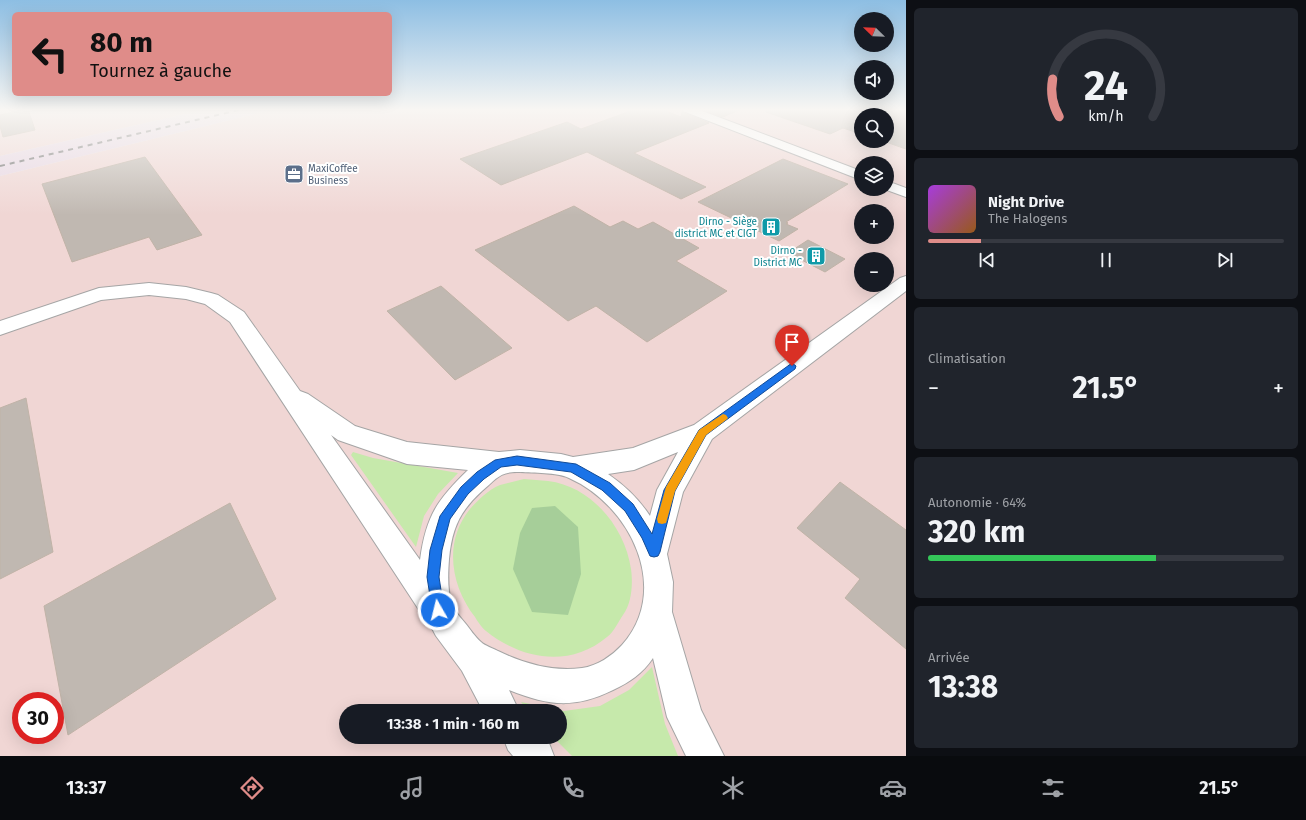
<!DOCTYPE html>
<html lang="fr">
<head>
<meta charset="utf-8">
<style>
  body { margin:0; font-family:"Fira Sans",sans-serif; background:#20242c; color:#f1f3f6; height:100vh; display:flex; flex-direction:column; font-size:15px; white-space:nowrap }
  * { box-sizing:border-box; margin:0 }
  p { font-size:13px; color:#9ea1a6 }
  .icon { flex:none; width:22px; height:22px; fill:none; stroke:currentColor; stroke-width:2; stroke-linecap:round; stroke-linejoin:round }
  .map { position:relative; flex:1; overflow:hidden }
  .drawer { display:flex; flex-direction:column; gap:8px; padding:8px; background:#0d0f14; width:400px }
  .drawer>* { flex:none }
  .banner { position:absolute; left:12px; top:12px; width:380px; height:84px; border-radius:6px; box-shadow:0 4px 16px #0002; background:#df8c89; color:#111; overflow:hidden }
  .needle { width:26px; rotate:293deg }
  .controls { position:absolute; left:854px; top:12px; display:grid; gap:8px }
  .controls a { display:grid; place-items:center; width:40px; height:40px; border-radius:50%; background:#171b24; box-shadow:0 4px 16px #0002; font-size:20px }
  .speed { position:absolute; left:12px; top:692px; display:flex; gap:8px; font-size:20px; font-weight:700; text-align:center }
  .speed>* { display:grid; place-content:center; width:52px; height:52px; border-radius:50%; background:#171b24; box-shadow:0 4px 16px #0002; line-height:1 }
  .speed .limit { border:6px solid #d22; background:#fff; color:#111 }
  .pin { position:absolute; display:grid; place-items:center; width:34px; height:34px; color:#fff; margin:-41px -17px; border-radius:50% 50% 50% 0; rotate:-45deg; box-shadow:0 0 4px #0007 }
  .pin .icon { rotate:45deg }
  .me { position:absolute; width:44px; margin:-22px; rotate:352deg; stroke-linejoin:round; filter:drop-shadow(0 0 3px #0008) }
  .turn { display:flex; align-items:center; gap:14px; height:84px; padding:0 12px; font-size:18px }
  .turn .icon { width:52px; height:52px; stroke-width:2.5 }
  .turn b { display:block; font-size:28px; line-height:34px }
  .big { font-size:30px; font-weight:700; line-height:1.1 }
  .drawer .tile { flex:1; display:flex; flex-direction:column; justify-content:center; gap:6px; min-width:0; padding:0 14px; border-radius:6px; background:#20242c }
  .drawer .dial { align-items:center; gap:0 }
  .dial svg { height:104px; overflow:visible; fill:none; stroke:#363941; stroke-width:7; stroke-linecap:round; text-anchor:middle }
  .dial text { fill:#f1f3f6; stroke:none }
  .song { display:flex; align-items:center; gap:12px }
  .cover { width:48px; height:48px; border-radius:6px; background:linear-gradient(135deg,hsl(280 70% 55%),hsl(30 70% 35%)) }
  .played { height:4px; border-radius:2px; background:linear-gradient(90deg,#df8c89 15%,#363941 15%) }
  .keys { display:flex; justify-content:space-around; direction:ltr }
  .heat { display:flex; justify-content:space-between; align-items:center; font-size:22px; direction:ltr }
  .charge { height:6px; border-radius:3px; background:linear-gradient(90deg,#34c759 64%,#363941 0) }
  .trip { position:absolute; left:339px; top:704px; width:228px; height:40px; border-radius:20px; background:#171b24; box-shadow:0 4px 16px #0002; font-weight:700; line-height:40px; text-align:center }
  .dock { display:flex; height:64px; justify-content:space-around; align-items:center; background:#090b0e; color:#9ea1a6 }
  .dock .icon { width:28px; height:28px }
  .dock .selected { color:#df8c89 }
  .dock b { font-size:18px; color:#f1f3f6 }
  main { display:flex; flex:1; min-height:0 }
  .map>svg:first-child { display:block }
  .commercial { fill:#f0d6d4; fill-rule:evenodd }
  .industrial { fill:#e8d6e4 }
  .grass { fill:#c6e9ab }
  .forest { fill:#a6ce99 }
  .building { fill:#c0b8b1; stroke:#c0b3a7 }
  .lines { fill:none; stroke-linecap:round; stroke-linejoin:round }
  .minor-casing { stroke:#a5a5a5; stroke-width:2 }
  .minor { fill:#fff; fill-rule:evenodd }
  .rail { stroke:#6c6c6c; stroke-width:2; stroke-dasharray:5 5; stroke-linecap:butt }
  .route { fill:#1a73e8; stroke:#114b97 }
  .slow { fill:#f59e0b }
  .labels { text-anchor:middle; stroke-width:4; stroke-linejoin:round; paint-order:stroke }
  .far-service-label { font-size:10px; fill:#4e5e75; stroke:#fff; text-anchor:start }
  .far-culture-label { font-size:10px; fill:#0d838f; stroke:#fff; text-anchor:end }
</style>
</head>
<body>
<main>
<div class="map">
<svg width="906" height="756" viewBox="0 0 906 756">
  <rect width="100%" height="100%" fill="#efece4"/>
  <!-- commercial -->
  <g class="commercial">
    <polygon points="0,109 207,109 0,156"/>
    <path d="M275 109H906V756H0V176ZM861 115H887V141H861ZM861 163H887V189H861ZM861 211H887V237H861ZM861 259H887V285H861ZM21 701H55V735H21ZM346 711H560V737H346Z"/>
  </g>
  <!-- industrial -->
  <polygon class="industrial" points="207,109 275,109 0,176 0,156"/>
  <!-- grass -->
  <g class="grass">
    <polygon points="353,452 373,458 458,473 438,494 424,516 416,547 351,455"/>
    <path d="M524 479C532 480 540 480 548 481 591 486 625 527 631 569 633 583 632 603 623 615 618 622 614 632 607 637 570 668 522 660 486 631 482 628 478 622 475 617 451 586 443 542 470 509 478 500 488 490 500 485 508 483 516 481 524 479Z"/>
    <polygon points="652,667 665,724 678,756 572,756 553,737 560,737 560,711 529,711 521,702 564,711 600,706 629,690"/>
  </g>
  <!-- forest -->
  <polygon class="forest" points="555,506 578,527 581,574 568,615 532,612 513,569 520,533 532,508"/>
  <!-- building -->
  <g class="building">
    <polygon points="28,109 35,130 3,137 0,126 0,115"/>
    <polygon points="636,109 661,109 681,117 682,112 709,123 634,153 706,187 681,199 587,152 501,185 460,159 567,122 581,129"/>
    <polygon points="701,109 741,109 723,117"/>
    <polygon points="767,109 906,109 906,149 883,141 887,141 887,115 861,115 861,134 843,128 830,134 766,112"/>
    <polygon points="145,157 202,235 157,250 149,237 72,262 42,184"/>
    <polygon points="783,159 848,184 786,222 788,223 786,224 798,229 779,241 698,202"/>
    <polygon points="574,206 610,227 623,221 638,229 653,222 699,248 676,261 727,291 647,342 596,306 568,321 475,250"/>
    <polygon points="808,240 845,259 825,272 788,253"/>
    <polygon points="441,286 512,348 455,380 387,311"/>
    <polygon points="26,398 53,552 0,579 0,408"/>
    <polygon points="840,482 906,530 906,649 845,598 860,579 797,528"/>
    <polygon points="230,503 276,599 68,735 44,606"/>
  </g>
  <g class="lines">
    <!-- minor casing -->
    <g class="minor-casing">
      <g id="minor">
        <polygon points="681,109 697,109 861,171 861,180 683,111"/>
        <polygon points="887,181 906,188 906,197 884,189 887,189"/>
        <path d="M906 276V291L712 439 683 492 667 554 673 582 672 612 701 710 724 756H686L667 717 653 658C642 674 630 682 613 690 574 709 549 706 509 690L519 711H483L462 671 436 636 426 617 423 616 230 322 205 304 186 299 149 295 101 300 0 335V321L99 288 149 283 186 287 211 293 218 295 244 312 300 391 308 394 355 426 407 442 499 452 520 450 561 454 573 457 633 448 694 425 900 278ZM331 435 338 440 407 464 468 470C437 500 426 516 420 560ZM678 452 657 490 650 516C639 499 624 485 608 474L634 470ZM520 472C533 473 557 472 569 478 630 505 672 589 622 645 612 656 597 666 582 668 552 672 525 664 498 651 493 648 485 646 481 642 475 637 470 629 465 623 461 618 455 612 452 605 447 591 448 573 449 559 452 528 460 511 482 491 496 479 500 471 520 472Z"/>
        <polygon points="503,737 544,737 549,743 554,756 513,756 508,750"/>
      </g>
    </g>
    <!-- minor -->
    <use href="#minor" class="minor"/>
    <!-- rail -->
    <polyline class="rail" points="0,166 243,109"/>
  </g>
  <!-- sky -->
  <linearGradient id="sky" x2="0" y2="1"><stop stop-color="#8dbee3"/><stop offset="0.51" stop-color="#f8f6f3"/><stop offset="1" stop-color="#f8f6f3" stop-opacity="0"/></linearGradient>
  <rect width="906" height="215" fill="url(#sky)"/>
  <!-- route -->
  <polygon class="route" points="792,363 796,366 795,369 706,435 675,491 660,552 658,556 654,557 650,556 642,538 625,511 602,490 571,472 517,465 501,467 484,479 468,494 450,519 442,550 439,577 444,610 442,615 438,617 433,615 427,577 430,550 440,516 461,487 477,472 495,460 517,456 576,464 610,483 633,504 652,534 664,490 699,430"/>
  <!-- slow -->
  <polygon class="slow" points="723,414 726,415 728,418 726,420 706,435 675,491 666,523 662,524 658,523 657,519 666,487 699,430"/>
  <!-- icons -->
  <defs>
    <g id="office-square" transform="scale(1)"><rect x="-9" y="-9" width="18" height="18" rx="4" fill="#5c6f8a" stroke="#fff"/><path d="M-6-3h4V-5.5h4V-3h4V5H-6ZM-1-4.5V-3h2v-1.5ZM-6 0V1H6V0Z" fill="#fff"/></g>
    <g id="building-square" transform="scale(1)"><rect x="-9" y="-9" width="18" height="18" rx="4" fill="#0f9aa8" stroke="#fff"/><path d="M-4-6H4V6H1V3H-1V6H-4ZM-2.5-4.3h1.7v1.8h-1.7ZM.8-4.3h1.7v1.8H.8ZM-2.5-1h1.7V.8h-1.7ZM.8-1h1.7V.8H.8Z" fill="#fff"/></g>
  </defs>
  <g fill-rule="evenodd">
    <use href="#office-square" x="294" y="174"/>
    <use href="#building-square" x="771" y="227"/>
    <use href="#building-square" x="816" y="256"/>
  </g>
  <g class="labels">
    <!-- far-service labels -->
    <g class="far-service-label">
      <text x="308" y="172">MaxiCoffee<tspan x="308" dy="12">Business</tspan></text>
    </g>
    <!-- far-culture labels -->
    <g class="far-culture-label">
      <text x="757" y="225">Dirno - Siège<tspan x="757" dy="12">district MC et CIGT</tspan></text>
      <text x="802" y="254">Dirno -<tspan x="802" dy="12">District MC</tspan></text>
    </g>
  </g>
</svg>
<div class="controls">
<a><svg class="needle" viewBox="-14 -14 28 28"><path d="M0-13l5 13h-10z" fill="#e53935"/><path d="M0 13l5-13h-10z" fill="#9ea1a6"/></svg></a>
<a><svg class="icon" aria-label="sound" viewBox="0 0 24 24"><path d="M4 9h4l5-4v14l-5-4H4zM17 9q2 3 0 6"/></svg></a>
<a><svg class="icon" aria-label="search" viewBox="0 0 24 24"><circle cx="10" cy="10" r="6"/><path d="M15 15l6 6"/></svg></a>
<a><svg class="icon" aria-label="layers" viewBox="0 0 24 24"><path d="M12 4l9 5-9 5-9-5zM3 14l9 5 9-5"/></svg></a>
<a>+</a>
<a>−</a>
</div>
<div class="speed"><div class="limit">30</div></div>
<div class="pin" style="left:792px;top:366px;background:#d93025"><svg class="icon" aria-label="arrive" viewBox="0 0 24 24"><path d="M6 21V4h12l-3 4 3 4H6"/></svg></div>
<svg class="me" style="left:438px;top:610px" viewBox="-20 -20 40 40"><circle r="17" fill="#1a73e8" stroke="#fff" stroke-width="3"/><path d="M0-11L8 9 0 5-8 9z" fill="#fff"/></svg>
<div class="trip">13:38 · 1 min · 160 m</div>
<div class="banner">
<div class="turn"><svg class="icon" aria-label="left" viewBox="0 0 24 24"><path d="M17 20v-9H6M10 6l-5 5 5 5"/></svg><div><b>80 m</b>Tournez à gauche</div></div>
</div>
</div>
<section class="drawer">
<div class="tile dial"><svg viewBox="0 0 100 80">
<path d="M14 69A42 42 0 1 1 86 69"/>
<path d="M14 69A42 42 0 0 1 9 40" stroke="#df8c89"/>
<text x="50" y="56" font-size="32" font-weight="700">24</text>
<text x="50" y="72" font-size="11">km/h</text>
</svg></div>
<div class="tile">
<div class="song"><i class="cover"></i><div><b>Night Drive</b><p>The Halogens</p></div></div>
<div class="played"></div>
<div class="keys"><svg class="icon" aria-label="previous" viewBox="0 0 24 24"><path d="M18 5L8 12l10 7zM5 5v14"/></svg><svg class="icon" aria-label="pause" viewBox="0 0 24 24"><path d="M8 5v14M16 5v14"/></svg><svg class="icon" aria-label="next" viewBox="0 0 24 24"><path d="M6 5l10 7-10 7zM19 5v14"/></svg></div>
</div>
<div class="tile"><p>Climatisation</p>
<div class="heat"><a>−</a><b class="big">21.5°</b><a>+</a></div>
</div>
<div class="tile"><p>Autonomie · 64%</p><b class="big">320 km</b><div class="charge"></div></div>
<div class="tile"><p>Arrivée</p><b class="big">13:38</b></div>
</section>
</main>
<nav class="dock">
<b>13:37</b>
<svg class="icon selected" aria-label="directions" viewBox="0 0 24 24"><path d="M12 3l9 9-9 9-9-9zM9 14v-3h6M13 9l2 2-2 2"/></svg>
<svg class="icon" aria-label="music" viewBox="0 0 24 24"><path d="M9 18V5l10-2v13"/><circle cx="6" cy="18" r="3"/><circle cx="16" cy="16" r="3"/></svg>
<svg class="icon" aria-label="phone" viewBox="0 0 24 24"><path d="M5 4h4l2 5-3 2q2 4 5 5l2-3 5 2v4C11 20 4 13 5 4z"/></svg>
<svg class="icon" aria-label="climate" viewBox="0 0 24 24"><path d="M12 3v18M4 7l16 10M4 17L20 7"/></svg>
<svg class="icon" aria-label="car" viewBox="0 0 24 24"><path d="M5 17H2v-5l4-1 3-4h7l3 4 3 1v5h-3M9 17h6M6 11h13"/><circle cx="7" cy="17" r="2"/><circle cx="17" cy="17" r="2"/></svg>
<svg class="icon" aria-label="filters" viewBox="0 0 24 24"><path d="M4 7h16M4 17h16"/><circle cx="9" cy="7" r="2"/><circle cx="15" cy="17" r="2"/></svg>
<b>21.5°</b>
</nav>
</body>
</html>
